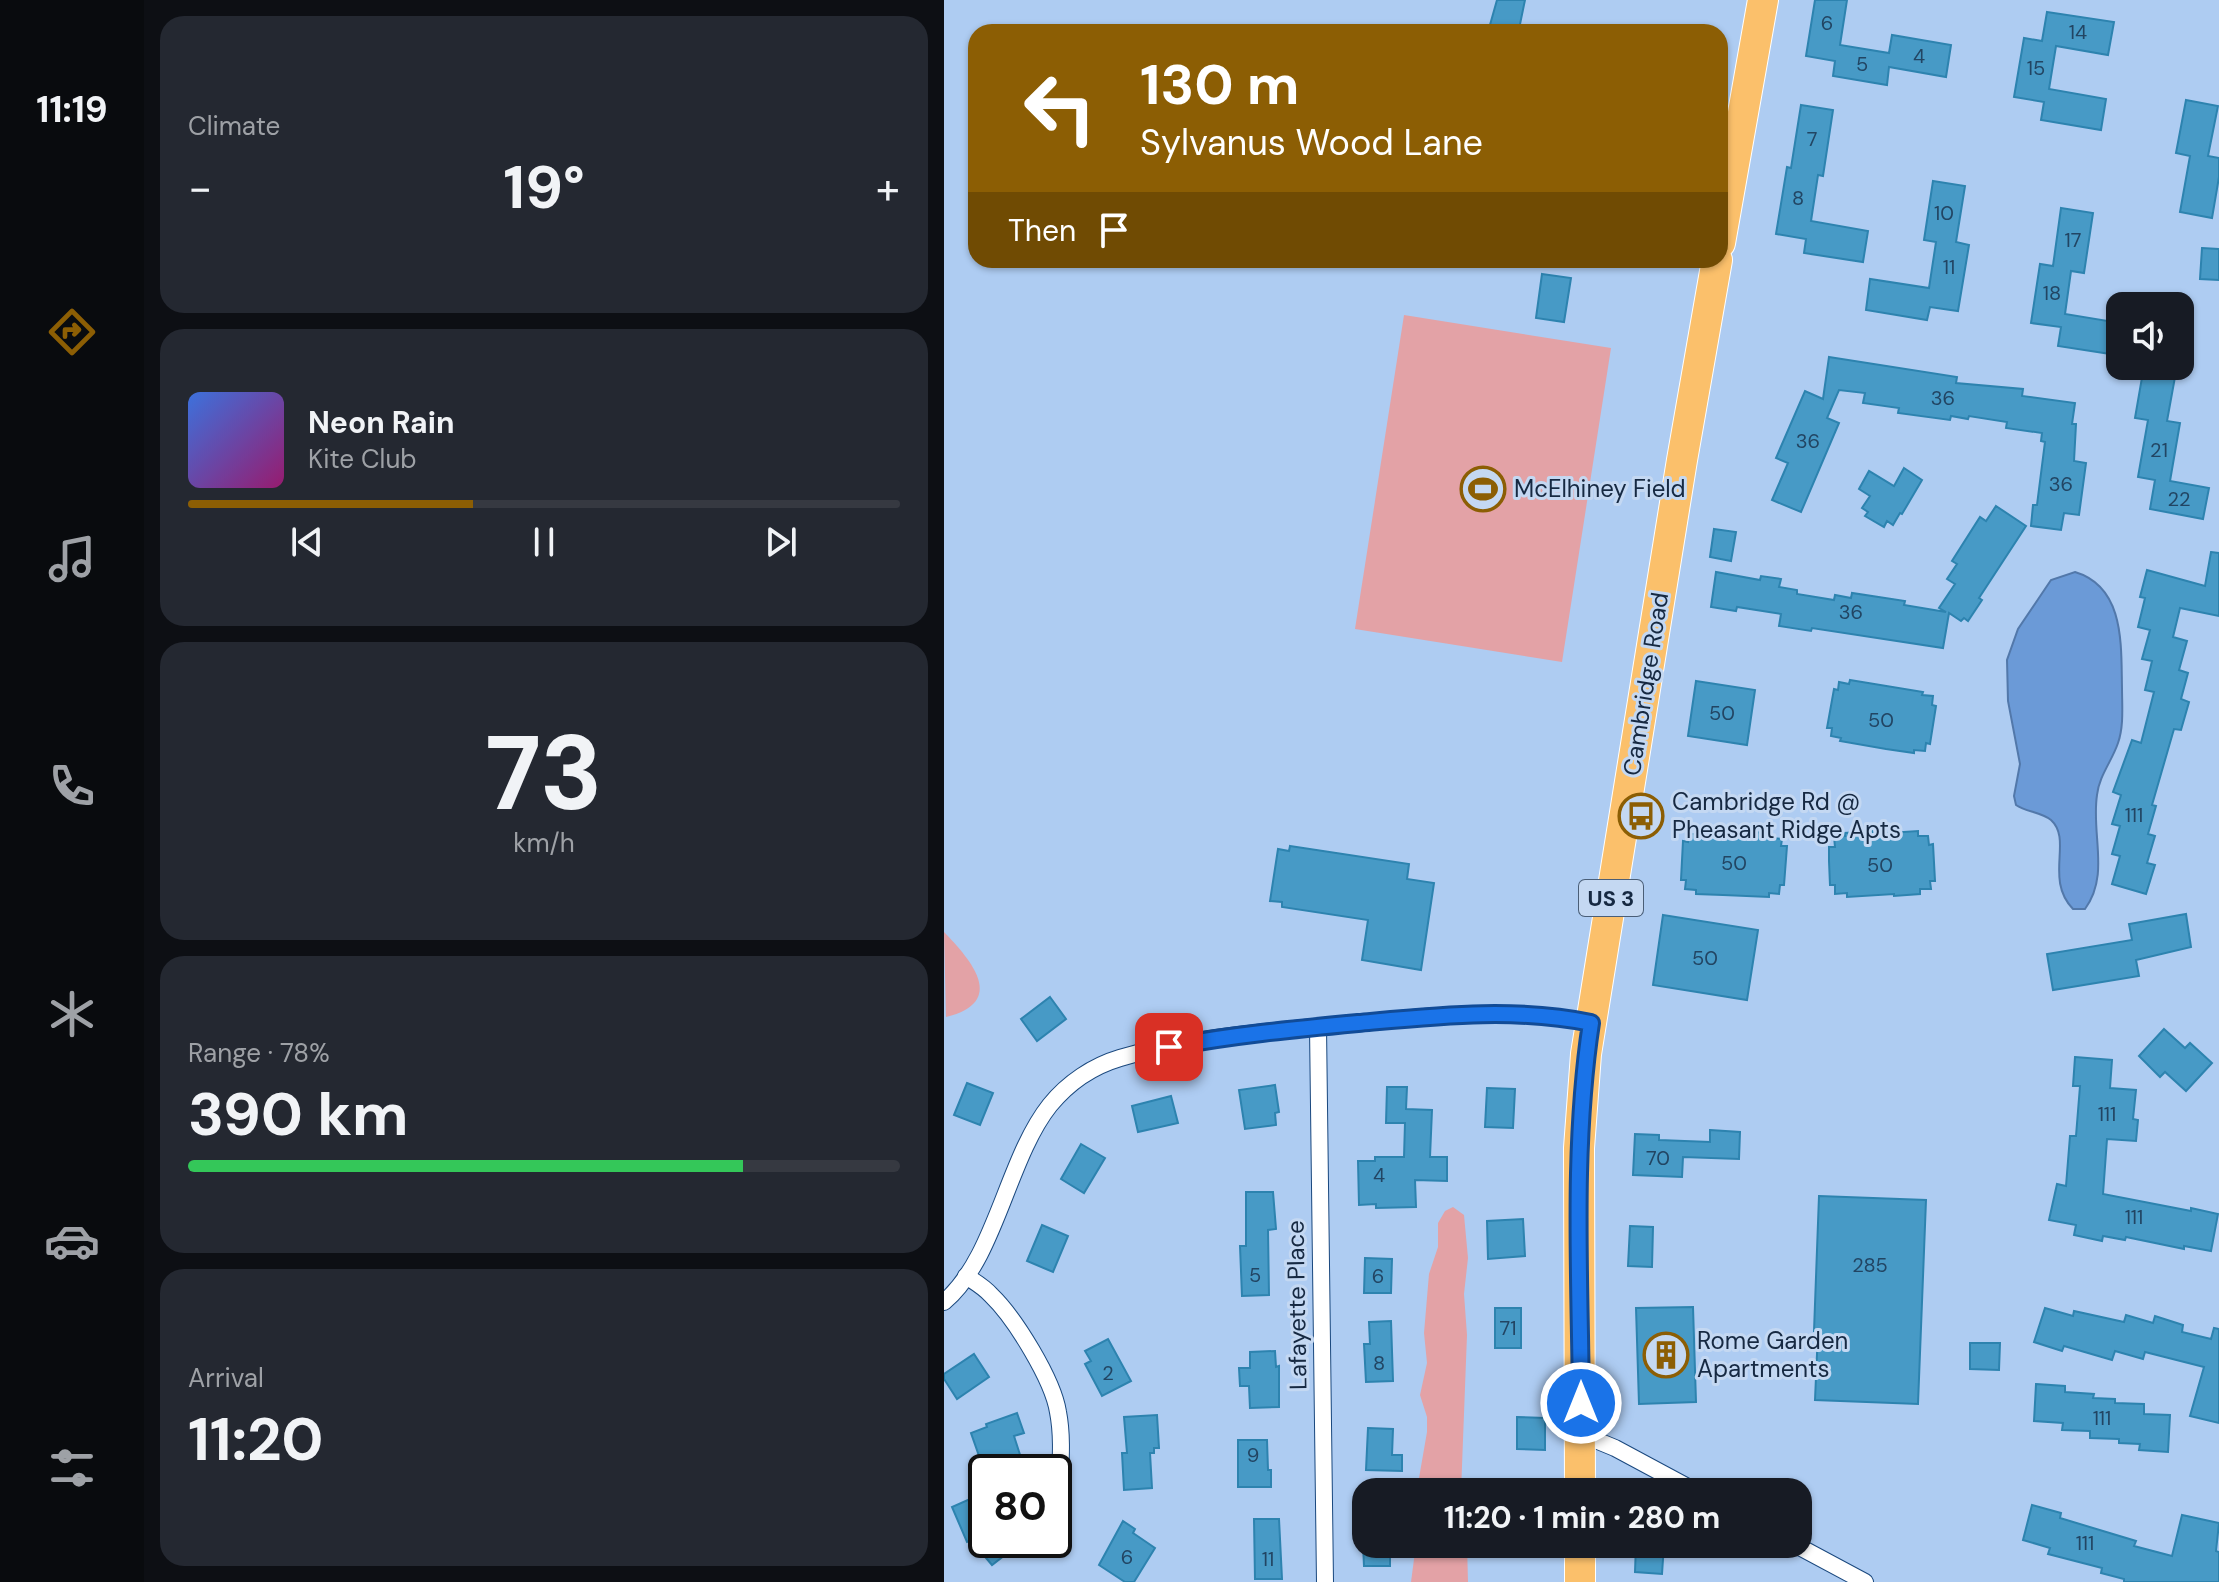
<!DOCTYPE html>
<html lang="en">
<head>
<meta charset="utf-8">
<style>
  body { margin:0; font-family:"DM Sans",sans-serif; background:#242831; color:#f1f3f6; height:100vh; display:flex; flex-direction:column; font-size:30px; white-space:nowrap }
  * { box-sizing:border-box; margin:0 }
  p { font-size:26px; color:#9ea1a6 }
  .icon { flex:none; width:44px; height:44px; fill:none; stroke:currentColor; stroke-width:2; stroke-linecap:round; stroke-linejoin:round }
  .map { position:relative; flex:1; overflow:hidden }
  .details { display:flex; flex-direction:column; gap:16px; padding:16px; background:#0d0f14; width:800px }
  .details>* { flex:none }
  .guide { position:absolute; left:24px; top:24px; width:760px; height:244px; border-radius:24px; box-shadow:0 2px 6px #0004; background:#8c5e04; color:#fff; overflow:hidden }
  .buttons { position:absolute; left:1162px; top:292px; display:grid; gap:16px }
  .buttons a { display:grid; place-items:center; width:88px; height:88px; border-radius:16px; background:#171b24; box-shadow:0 2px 6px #0004; font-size:40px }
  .speed { position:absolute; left:24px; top:1454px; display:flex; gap:16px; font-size:40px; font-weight:700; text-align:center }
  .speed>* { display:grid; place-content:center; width:104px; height:104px; border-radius:50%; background:#171b24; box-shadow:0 2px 6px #0004; line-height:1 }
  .speed .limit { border:4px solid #111; border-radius:12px; background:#fff; color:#111 }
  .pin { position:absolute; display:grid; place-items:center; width:68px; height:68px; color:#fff; margin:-34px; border-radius:16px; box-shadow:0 4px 12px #0006 }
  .me { position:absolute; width:88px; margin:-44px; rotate:0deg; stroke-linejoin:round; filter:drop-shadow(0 0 6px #0008) }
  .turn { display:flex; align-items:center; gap:28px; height:168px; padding:0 40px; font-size:36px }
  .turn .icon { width:104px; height:104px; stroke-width:2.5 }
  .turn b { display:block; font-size:56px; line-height:68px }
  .then { display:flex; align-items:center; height:76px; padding:0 40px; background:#0003; gap:16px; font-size:30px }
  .big { font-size:60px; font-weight:700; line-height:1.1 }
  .details .widget { flex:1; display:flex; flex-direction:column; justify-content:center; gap:12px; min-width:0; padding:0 28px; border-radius:24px; background:#242831 }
  .details .dial { align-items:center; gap:0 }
  .dial b { font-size:104px; line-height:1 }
  .song { display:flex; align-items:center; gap:24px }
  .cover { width:96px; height:96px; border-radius:12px; background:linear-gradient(135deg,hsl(220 70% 55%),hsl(320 70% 35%)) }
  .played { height:8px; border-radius:4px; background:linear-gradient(90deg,#8c5e04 40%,#363941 40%) }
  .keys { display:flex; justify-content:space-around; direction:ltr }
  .heat { display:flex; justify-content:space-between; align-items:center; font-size:44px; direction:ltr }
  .charge { height:12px; border-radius:6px; background:linear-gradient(90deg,#34c759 78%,#363941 0) }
  .trip { position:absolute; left:408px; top:1478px; width:460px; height:80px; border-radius:24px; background:#171b24; box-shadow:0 2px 6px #0004; font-weight:700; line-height:80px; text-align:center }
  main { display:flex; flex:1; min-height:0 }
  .tab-bar { display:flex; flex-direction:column; width:144px; justify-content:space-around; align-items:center; background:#090b0e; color:#9ea1a6 }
  .tab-bar .icon { width:56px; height:56px }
  .tab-bar .on { color:#8c5e04 }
  .tab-bar b { font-size:36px; color:#f1f3f6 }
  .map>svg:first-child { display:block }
  .green { fill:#e3a2a6 }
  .water { fill:#6b9ad7; stroke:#5278aa; stroke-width:2 }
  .building { fill:#479ac6; stroke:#2d83af; stroke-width:2 }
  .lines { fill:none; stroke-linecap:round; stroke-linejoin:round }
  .street-casing { stroke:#1a487e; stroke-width:18 }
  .highway-casing { stroke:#fff; stroke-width:32 }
  .street { stroke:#fff; stroke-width:16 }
  .highway { stroke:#fbc06b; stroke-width:30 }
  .route-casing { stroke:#114b97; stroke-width:20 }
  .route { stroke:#1a73e8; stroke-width:14 }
  .labels { text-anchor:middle; stroke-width:6; stroke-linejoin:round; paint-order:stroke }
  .number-label { font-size:20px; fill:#224563 }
  .shield { fill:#c4d8f2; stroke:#4a5e77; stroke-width:2 }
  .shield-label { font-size:22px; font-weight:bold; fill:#162942 }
  .poi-label { font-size:24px; fill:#162942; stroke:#c4d8f2; text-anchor:start }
  .street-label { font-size:24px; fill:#162942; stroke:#c4d8f2 }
</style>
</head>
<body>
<main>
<nav class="tab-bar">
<b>11:19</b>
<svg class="icon on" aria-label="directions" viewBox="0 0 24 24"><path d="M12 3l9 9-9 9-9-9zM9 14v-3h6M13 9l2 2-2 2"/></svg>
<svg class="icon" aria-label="music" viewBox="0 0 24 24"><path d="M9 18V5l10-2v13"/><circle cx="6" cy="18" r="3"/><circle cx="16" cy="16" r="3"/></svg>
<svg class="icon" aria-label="phone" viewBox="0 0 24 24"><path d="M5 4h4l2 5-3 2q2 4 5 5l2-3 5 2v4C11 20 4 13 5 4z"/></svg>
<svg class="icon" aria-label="climate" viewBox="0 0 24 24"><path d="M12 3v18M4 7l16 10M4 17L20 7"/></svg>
<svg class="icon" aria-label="car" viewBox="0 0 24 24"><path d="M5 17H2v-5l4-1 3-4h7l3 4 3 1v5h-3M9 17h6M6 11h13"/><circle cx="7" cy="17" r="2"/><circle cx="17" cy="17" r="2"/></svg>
<svg class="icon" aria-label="filters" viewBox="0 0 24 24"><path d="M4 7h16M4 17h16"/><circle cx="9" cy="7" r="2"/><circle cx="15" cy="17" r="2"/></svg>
</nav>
<section class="details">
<div class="widget"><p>Climate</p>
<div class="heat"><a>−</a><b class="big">19°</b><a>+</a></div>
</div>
<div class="widget">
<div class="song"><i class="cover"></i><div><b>Neon Rain</b><p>Kite Club</p></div></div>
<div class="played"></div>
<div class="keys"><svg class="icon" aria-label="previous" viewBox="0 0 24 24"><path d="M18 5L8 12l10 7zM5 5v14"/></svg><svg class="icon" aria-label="pause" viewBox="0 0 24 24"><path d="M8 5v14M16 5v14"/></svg><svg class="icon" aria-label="next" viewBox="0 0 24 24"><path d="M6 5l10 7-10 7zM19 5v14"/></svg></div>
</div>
<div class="widget dial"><b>73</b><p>km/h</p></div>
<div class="widget"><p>Range · 78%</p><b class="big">390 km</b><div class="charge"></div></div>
<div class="widget"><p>Arrival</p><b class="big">11:20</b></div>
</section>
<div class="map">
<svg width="1275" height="1582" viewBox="0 0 1275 1582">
  <rect width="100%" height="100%" fill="#aeccf2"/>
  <!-- green -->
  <g class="green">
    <polygon points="460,315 667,348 618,662 411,629"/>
    <path d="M0 932C28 961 63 1002 2 1017Z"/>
    <polygon points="509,1207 520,1215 524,1258 520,1294 523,1335 517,1492 475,1492 475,1478 483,1432 483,1417 476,1395 483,1363 480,1333 485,1274 494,1247 494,1223 501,1211"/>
    <polygon points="472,1544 523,1544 524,1582 467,1582"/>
  </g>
  <!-- water -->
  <path class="water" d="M1131 572C1181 587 1177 645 1178 688 1178 706 1180 726 1174 743 1168 761 1155 776 1153 795 1147 834 1166 875 1141 909H1129C1100 879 1129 840 1107 820 1097 812 1082 812 1072 805L1070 796 1076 764 1064 701 1063 660 1074 629 1107 580Z"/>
  <!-- building -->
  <g class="building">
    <polygon points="553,0 581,0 575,29 571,28 570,32 544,32"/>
    <polygon points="871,0 903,0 896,45 945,53 948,35 1007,45 1002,77 945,67 943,85 889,76 891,61 862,56"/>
    <polygon points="1103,12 1170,22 1164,55 1112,46 1105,89 1162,99 1157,130 1097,120 1100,102 1070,97 1080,38 1098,41"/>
    <polygon points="1242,100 1274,106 1264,156 1275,158 1275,177 1268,218 1236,212 1246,156 1232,153"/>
    <polygon points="857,105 889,110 879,176 874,175 867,221 924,231 919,262 860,253 862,239 832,234 843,167 847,168"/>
    <polygon points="989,181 1021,186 1012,242 1025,245 1014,311 986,307 983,320 922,310 926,279 985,288 992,242 980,240"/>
    <polygon points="1117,208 1149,213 1140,273 1127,271 1121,314 1176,323 1173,355 1114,346 1117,327 1087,323 1096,264 1109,266"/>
    <polygon points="1258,248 1275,249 1275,280 1256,279"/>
    <polygon points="598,274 627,278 620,322 592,318"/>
    <polygon points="885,357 1013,377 1012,383 1079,389 1078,396 1131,403 1128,424 1132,424 1130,461 1142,463 1135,515 1120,513 1117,530 1087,526 1089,505 1093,505 1101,442 1097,441 1098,433 1062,428 1063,422 1025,416 1024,419 1007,416 1006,420 954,413 955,408 919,403 921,393 895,390 883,418 895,423 857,512 828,500 844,463 832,458 861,391 879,399"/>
    <polygon points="1200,366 1233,366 1223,421 1236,423 1226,481 1265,488 1259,519 1206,509 1211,480 1194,477 1204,420 1191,418"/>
    <polygon points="960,468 978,480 958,514 956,513 949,525 943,521 940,527 921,516 924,512 918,508 926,496 915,489 925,471 950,486"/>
    <polygon points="1052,506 1082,526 1035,598 1038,600 1024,621 1020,618 1017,621 1005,613 999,648 868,628 867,631 835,626 837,614 793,607 792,611 767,607 772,572 816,580 817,576 837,579 835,587 853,590 853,594 890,600 891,595 907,598 908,593 961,601 960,605 1002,612 995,608 1011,584 1003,579 1013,564 1008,561 1036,517 1042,521"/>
    <polygon points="770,529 792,532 787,561 766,557"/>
    <polygon points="1267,552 1275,553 1275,616 1236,608 1229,637 1243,641 1235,670 1244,673 1237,699 1245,702 1237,730 1230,729 1208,805 1212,806 1204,834 1211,836 1203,863 1211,865 1202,894 1168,884 1176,856 1168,854 1176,826 1168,824 1177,795 1169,792 1188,740 1197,743 1210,692 1201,690 1208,661 1198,659 1206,630 1194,627 1201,598 1196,597 1203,570 1261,586"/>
    <polygon points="906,680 979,692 978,695 989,696 988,705 992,706 986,744 982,743 981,751 970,750 970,753 942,749 896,741 897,738 887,736 888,728 883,728 890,689 894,690 895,682 905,684"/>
    <polygon points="752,681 811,690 803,745 744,736"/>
    <polygon points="755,830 828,833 828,838 838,839 837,846 843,846 840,885 836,885 835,894 825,893 825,897 779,895 752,894 752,890 741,889 742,880 737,880 739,841 744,842 744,834 754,834"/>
    <polygon points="928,831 929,834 974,831 974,836 984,836 985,845 989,844 991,881 986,881 987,889 976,889 976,894 950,896 950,894 903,897 903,893 891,894 891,885 886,885 885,861 885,847 891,847 890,837 901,836 901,833"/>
    <polygon points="346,846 465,864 463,879 490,883 477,970 418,960 424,920 338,907 338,902 326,901 334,849 345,851"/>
    <polygon points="1242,914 1247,947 1192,960 1195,976 1109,990 1103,954 1188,940 1185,924"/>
    <polygon points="719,915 814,930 803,1000 709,985"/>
    <polygon points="106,997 122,1019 93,1041 77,1019"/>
    <polygon points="1220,1029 1241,1048 1246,1043 1268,1063 1242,1091 1221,1072 1216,1077 1195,1056"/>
    <polygon points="1131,1057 1168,1060 1166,1088 1192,1090 1189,1119 1194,1120 1192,1141 1163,1139 1159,1194 1247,1211 1247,1208 1274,1214 1267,1251 1240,1246 1240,1249 1182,1237 1181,1240 1159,1236 1158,1241 1130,1235 1132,1225 1105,1220 1113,1184 1122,1186 1126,1136 1132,1136 1136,1086 1129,1086"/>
    <polygon points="23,1083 49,1093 36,1125 10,1115"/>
    <polygon points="331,1085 335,1112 331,1113 332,1125 301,1129 295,1090"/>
    <polygon points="443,1087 463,1087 462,1109 488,1110 486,1157 503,1157 503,1181 471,1180 472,1207 432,1208 432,1204 415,1205 414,1161 431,1161 431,1157 460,1157 461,1123 442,1123"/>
    <polygon points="543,1088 571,1089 569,1128 541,1127"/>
    <polygon points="227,1096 234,1123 194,1132 188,1106"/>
    <polygon points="766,1130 796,1132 795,1159 739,1157 738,1177 689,1175 691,1134 715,1135 715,1140 766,1142"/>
    <polygon points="137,1144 161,1158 140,1193 117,1179"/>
    <polygon points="302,1192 329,1192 332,1229 324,1230 325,1295 298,1296 296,1246 302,1246"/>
    <polygon points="875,1196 982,1200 974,1404 871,1400 874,1331 870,1331"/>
    <polygon points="579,1219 581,1256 544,1259 543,1221"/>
    <polygon points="98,1225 124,1236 109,1272 83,1261"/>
    <polygon points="686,1226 709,1227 708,1267 684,1266"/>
    <polygon points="421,1258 448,1259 447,1293 420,1293"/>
    <polygon points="749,1307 752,1402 695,1404 692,1308"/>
    <rect x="551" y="1308" width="26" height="40"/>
    <polygon points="1101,1308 1129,1316 1130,1311 1180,1322 1182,1315 1209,1323 1211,1316 1239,1325 1238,1332 1267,1339 1270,1328 1275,1329 1275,1423 1246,1416 1260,1367 1201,1352 1199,1359 1171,1351 1168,1360 1120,1346 1118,1351 1090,1342"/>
    <polygon points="447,1321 449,1381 422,1382 420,1344 426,1344 425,1322"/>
    <polygon points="164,1339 187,1381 158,1396 141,1364 147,1361 141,1351"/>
    <polygon points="1026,1343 1056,1343 1055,1370 1026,1369"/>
    <polygon points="331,1351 332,1367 335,1366 335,1407 306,1408 305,1386 296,1386 295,1368 306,1368 306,1352"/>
    <polygon points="30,1354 45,1377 13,1399 0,1379 0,1374"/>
    <polygon points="1092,1384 1121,1386 1121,1392 1150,1394 1149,1398 1171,1399 1171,1403 1200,1404 1200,1414 1226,1415 1224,1452 1195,1450 1196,1444 1175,1443 1175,1439 1146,1438 1146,1431 1118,1430 1119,1423 1090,1421"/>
    <polygon points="73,1413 80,1433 70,1436 78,1461 41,1473 27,1433 43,1427 42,1424"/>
    <polygon points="213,1415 215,1448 210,1448 210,1453 206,1453 208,1488 180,1490 178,1453 183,1453 180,1417"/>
    <polygon points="573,1417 601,1418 601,1450 573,1449"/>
    <polygon points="424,1428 449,1429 448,1455 458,1455 458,1471 422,1470"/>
    <polygon points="294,1440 323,1440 324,1470 327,1470 327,1487 294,1487"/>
    <polygon points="35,1495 42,1510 42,1540 57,1540 66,1551 48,1565 27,1540 23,1542 8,1507"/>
    <polygon points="1088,1505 1117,1513 1116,1518 1192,1541 1190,1546 1228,1556 1238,1515 1275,1523 1272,1551 1275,1552 1275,1582 1180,1582 1180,1579 1157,1573 1158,1568 1104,1554 1106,1548 1079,1540"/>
    <polygon points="310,1519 335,1519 338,1579 311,1579"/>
    <polygon points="179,1521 191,1529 189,1533 211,1548 190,1582 181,1582 155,1565"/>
    <polygon points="419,1544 446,1544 446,1566 420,1566"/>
    <polygon points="692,1544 720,1544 718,1574 691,1572"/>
  </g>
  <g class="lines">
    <!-- street casing -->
    <g class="street-casing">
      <g id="street">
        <polyline points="374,1027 381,1582"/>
        <path d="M22 1276C31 1282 40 1287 47 1295 71 1318 109 1380 114 1412 120 1443 115 1475 115 1506"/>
        <path d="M0 1302C52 1258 63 1159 106 1105 124 1083 149 1066 176 1058 240 1038 314 1033 380 1026 468 1018 560 1005 647 1023"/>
        <polyline points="637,1434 671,1448 753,1492"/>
        <polyline points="850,1544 921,1582"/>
      </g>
    </g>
    <!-- highway casing -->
    <g class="highway-casing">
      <g id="highway">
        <polyline points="776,243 819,0"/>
        <polyline points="636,1492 635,1148 642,1054 738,460 773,260"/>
        <polyline points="636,1582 636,1544"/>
      </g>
    </g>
    <!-- street -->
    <use href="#street" class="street"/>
    <!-- highway -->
    <use href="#highway" class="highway"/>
  </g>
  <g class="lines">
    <!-- route casing -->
    <g class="route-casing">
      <path id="route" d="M225 1047C288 1035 351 1029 414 1023 491 1016 571 1007 647 1023 628 1148 636 1276 637 1403"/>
    </g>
    <!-- route -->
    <use href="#route" class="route"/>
  </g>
  <!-- icons -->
  <defs>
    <g id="stadium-ring" transform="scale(2.3)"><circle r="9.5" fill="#c4d8f2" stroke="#8c5e04" stroke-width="1.5"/><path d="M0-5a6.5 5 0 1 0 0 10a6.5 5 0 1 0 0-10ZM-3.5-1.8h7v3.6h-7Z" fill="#8c5e04"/></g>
    <g id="bus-ring" transform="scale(2.3)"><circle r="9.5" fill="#c4d8f2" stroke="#8c5e04" stroke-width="1.5"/><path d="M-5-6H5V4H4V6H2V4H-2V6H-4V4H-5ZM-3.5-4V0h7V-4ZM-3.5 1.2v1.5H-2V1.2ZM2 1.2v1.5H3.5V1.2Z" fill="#8c5e04"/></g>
    <g id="building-ring" transform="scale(2.3)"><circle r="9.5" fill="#c4d8f2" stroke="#8c5e04" stroke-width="1.5"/><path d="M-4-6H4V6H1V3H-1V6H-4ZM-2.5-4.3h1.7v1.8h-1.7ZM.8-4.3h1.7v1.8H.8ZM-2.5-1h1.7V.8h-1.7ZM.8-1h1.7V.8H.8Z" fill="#8c5e04"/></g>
  </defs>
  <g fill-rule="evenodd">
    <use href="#stadium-ring" x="539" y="489"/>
    <use href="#bus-ring" x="697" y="816"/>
    <use href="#building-ring" x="722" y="1355"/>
  </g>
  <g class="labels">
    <!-- number labels -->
    <g class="number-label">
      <text x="883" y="30">6</text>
      <text x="1134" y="39">14</text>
      <text x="975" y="63">4</text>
      <text x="918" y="71">5</text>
      <text x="1092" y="75">15</text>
      <text x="868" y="146">7</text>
      <text x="854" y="205">8</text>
      <text x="1000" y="220">10</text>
      <text x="1129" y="247">17</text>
      <text x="1005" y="274">11</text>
      <text x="1108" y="300">18</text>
      <text x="999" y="405">36</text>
      <text x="864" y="448">36</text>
      <text x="1215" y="457">21</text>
      <text x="1117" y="491">36</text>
      <text x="1235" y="506">22</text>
      <text x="907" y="619">36</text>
      <text x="778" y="720">50</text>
      <text x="937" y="727">50</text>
      <text x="1190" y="822">111</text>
      <text x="790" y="870">50</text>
      <text x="936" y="872">50</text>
      <text x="761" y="965">50</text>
      <text x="1163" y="1121">111</text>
      <text x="714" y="1165">70</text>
      <text x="435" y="1182">4</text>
      <text x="1190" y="1224">111</text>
      <text x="926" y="1272">285</text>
      <text x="311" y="1282">5</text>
      <text x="434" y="1283">6</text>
      <text x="564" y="1335">71</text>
      <text x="435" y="1370">8</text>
      <text x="164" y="1380">2</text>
      <text x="1158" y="1425">111</text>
      <text x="309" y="1462">9</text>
      <text x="1141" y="1550">111</text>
      <text x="183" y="1564">6</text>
      <text x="324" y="1566">11</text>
    </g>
    <!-- shield labels -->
    <rect class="shield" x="635" y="880" width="64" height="36" rx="6"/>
    <g class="shield-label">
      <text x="667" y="906">US 3</text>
    </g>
    <!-- poi labels -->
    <g class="poi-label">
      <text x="570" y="497">McElhiney Field</text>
      <text x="728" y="810">Cambridge Rd @<tspan x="728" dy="28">Pheasant Ridge Apts</tspan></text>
      <text x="753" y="1349">Rome Garden<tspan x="753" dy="28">Apartments</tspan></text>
    </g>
    <!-- street labels -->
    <g class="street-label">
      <text transform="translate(702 684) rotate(-81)" y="8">Cambridge Road</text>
      <text transform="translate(353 1305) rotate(-91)" y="8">Lafayette Place</text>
    </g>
  </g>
</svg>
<div class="buttons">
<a><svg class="icon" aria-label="sound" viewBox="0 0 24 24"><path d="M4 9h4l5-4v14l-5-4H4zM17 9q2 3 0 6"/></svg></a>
</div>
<div class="speed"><div class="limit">80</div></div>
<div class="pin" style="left:225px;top:1047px;background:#d93025"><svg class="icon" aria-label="arrive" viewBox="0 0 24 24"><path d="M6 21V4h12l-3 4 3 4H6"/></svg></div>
<svg class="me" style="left:637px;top:1403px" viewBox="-20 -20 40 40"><circle r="17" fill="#1a73e8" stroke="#fff" stroke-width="3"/><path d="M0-11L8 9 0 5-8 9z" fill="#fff"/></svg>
<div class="trip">11:20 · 1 min · 280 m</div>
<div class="guide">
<div class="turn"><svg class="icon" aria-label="left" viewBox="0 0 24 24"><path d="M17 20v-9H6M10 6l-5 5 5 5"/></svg><div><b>130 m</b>Sylvanus Wood Lane</div></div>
<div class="then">Then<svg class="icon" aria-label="arrive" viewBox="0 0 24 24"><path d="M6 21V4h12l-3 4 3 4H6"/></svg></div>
</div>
</div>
</main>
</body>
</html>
